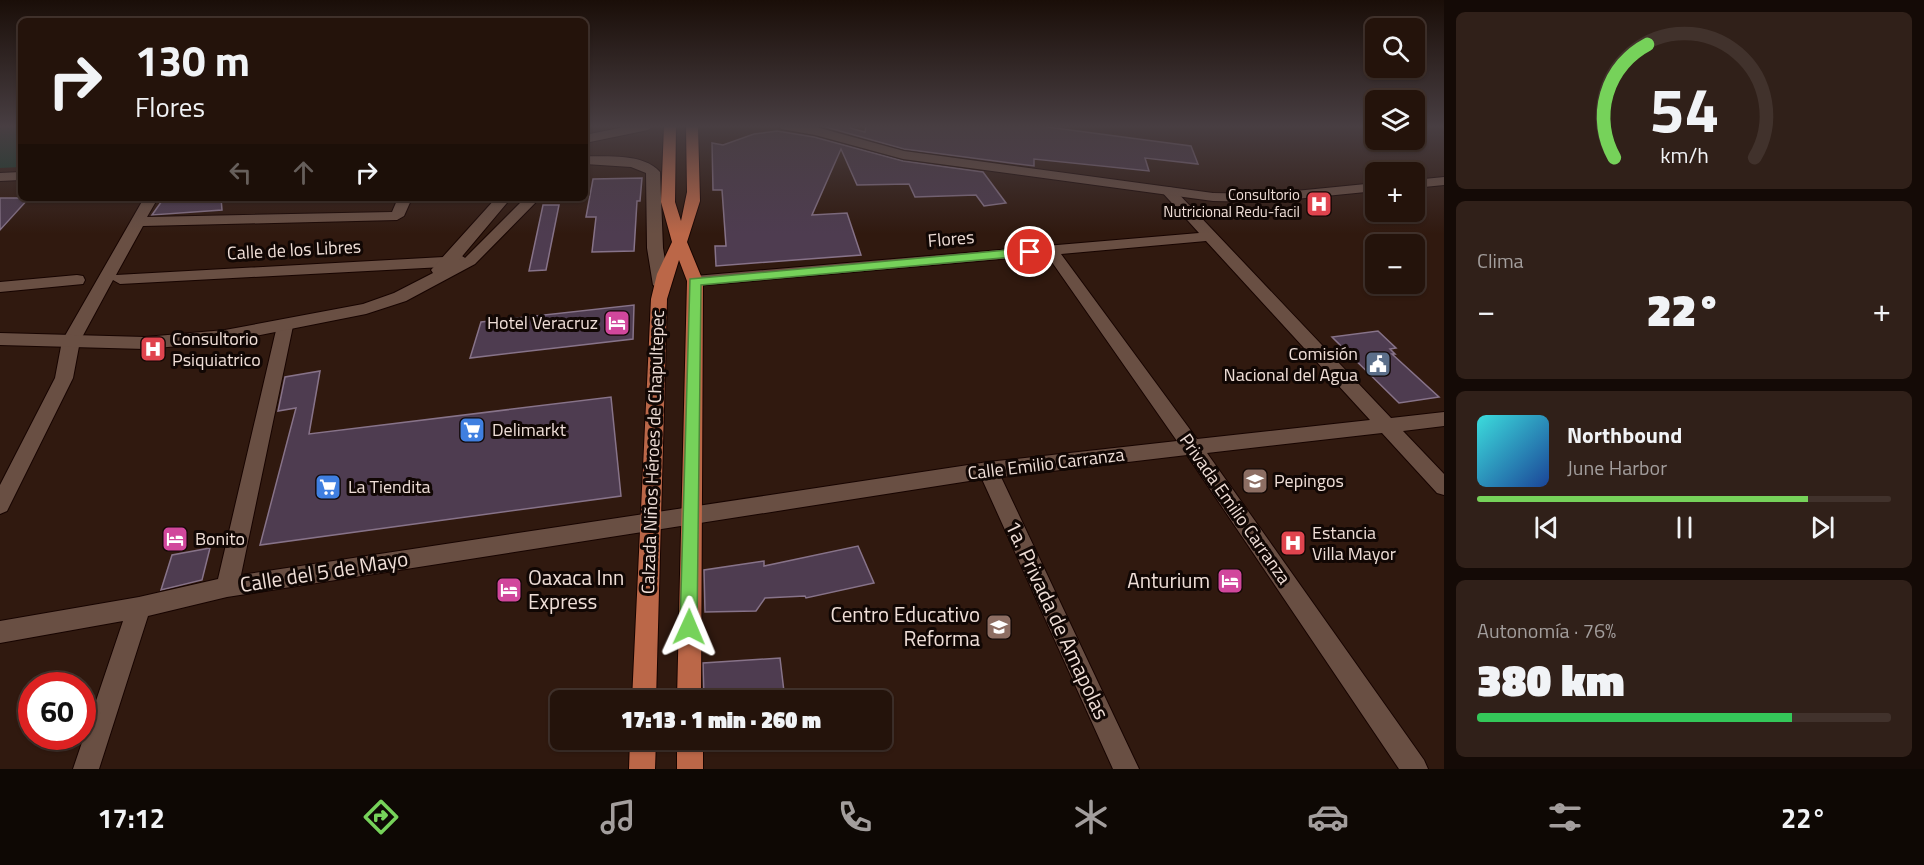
<!DOCTYPE html>
<html lang="es">
<head>
<meta charset="utf-8">
<style>
  body { margin:0; font-family:"Titillium Web",sans-serif; background:#302019; color:#f1f3f6; height:100vh; display:flex; flex-direction:column; font-size:22px; white-space:nowrap }
  * { box-sizing:border-box; margin:0 }
  p { font-size:20px; color:#a39e9d }
  .icon { flex:none; width:33px; height:33px; fill:none; stroke:currentColor; stroke-width:2; stroke-linecap:round; stroke-linejoin:round }
  .map { position:relative; flex:1; overflow:hidden }
  .details { display:flex; flex-direction:column; gap:12px; padding:12px; background:#140a06; width:480px }
  .details>* { flex:none }
  .top-card { position:absolute; left:18px; top:18px; width:570px; height:183px; border-radius:9px; box-shadow:0 2px 4px #0004,0 0 0 2px #41322c; background:#24130b; color:#f1f3f6; overflow:hidden }
  .buttons { position:absolute; left:1365px; top:18px; display:grid; gap:12px }
  .buttons a { display:grid; place-items:center; width:60px; height:60px; border-radius:9px; background:#24130b; box-shadow:0 2px 4px #0004,0 0 0 2px #41322c; font-size:30px }
  .speed { position:absolute; left:18px; top:672px; display:flex; gap:12px; font-size:30px; font-weight:700; text-align:center }
  .speed>* { display:grid; place-content:center; width:78px; height:78px; border-radius:50%; background:#24130b; box-shadow:0 2px 4px #0004,0 0 0 2px #41322c; line-height:1 }
  .speed .limit { border:9px solid #d22; background:#fff; color:#111 }
  .pin { position:absolute; display:grid; place-items:center; width:51px; height:51px; color:#fff; margin:-26px; border:3px solid #fff; border-radius:50%; box-shadow:0 2px 6px #0007 }
  .me { position:absolute; width:66px; margin:-33px; rotate:1deg; stroke-linejoin:round; filter:drop-shadow(0 0 4px #0008) }
  .turn { display:flex; align-items:center; gap:21px; height:126px; padding:0 18px; font-size:27px }
  .turn .icon { width:78px; height:78px; stroke-width:2.5 }
  .turn b { display:block; font-size:42px; line-height:51px }
  .lanes { display:flex; align-items:center; height:57px; padding:0 18px; background:#0003; justify-content:center; gap:30px; direction:ltr }
  .lanes .off { opacity:.35 }
  .big { font-size:45px; font-weight:800; line-height:1.1 }
  .details .tile { flex:1; display:flex; flex-direction:column; justify-content:center; gap:9px; min-width:0; padding:0 21px; border-radius:9px; background:#302019 }
  .details .dial { align-items:center; gap:0 }
  .dial svg { height:156px; overflow:visible; fill:none; stroke:#41322c; stroke-width:7; stroke-linecap:round; text-anchor:middle }
  .dial text { fill:#f1f3f6; stroke:none }
  .song { display:flex; align-items:center; gap:18px }
  .cover { width:72px; height:72px; border-radius:9px; background:linear-gradient(135deg,hsl(180 70% 55%),hsl(220 70% 35%)) }
  .played { height:6px; border-radius:3px; background:linear-gradient(90deg,#76d25a 80%,#41322c 80%) }
  .keys { display:flex; justify-content:space-around; direction:ltr }
  .heat { display:flex; justify-content:space-between; align-items:center; font-size:33px; direction:ltr }
  .charge { height:9px; border-radius:4px; background:linear-gradient(90deg,#34c759 76%,#41322c 0) }
  .trip { position:absolute; left:550px; top:690px; width:342px; height:60px; border-radius:9px; background:#24130b; box-shadow:0 2px 4px #0004,0 0 0 2px #41322c; font-weight:800; line-height:60px; text-align:center }
  .menu { display:flex; height:96px; justify-content:space-around; align-items:center; background:#0e0804; color:#a39e9d }
  .menu .icon { width:42px; height:42px }
  .menu .current { color:#76d25a }
  .menu b { font-size:27px; color:#f1f3f6 }
  main { display:flex; flex:1; min-height:0 }
  .map>svg:first-child { display:block }
  .green { fill:#143c2c }
  .building { fill:#4e3c50; stroke:#877389; stroke-width:1.5 }
  .lines { fill:none; stroke-linecap:round; stroke-linejoin:round }
  .street-casing { stroke:#170400; stroke-width:2 }
  .secondary-casing { stroke:#170400; stroke-width:2 }
  .primary-casing { stroke:#170400; stroke-width:2 }
  .street { fill:#694f43; fill-rule:evenodd }
  .secondary { fill:#694f43; fill-rule:evenodd }
  .primary { fill:#bb6748; fill-rule:evenodd }
  .route { fill:#76d25a; stroke:#4d883a; stroke-width:1.5 }
  .labels { text-anchor:middle; stroke-width:6; stroke-linejoin:round; paint-order:stroke }
  .far-poi-label { font-size:15px; fill:#efded7; stroke:#110704; text-anchor:end }
  .street-label { font-size:18px; fill:#efded7; stroke:#110704 }
  .poi-label { font-size:18px; fill:#efded7; stroke:#110704; text-anchor:start }
  .near-street-label { font-size:21px; fill:#efded7; stroke:#110704 }
  .near-poi-label { font-size:21px; fill:#efded7; stroke:#110704; text-anchor:end }
</style>
</head>
<body>
<main>
<div class="map">
<svg width="1444" height="769" viewBox="0 0 1444 769">
  <rect width="100%" height="100%" fill="#30190f"/>
  <!-- green -->
  <polygon class="green" points="0,126 21,126 21,167 0,168"/>
  <!-- building -->
  <g class="building">
    <polygon points="822,126 851,126 850,128 865,132 866,126 1040,126 1191,146 1198,164 1145,158 1149,171 1034,159 1034,166 904,149"/>
    <polygon points="777,131 814,137 903,161 983,172 1006,203 984,206 976,195 915,197 909,184 857,185 841,149 812,215 847,213 861,255 716,266 715,246 726,246 722,190 713,190 712,143 723,145 754,134"/>
    <polygon points="642,178 640,201 637,201 634,251 592,252 596,217 586,217 593,179"/>
    <polygon points="0,198 29,198 0,230"/>
    <polygon points="164,198 221,198 222,210 152,215"/>
    <polygon points="543,205 559,205 546,270 529,271"/>
    <polygon points="634,305 633,339 470,358 481,322"/>
    <polygon points="1378,331 1396,348 1390,349 1395,354 1392,354 1439,397 1399,403 1332,337"/>
    <polygon points="320,371 309,434 611,397 621,496 260,545 296,408 278,411 285,377"/>
    <polygon points="858,546 874,583 806,598 805,596 765,598 756,611 705,612 704,570 764,561 764,566"/>
    <polygon points="210,548 202,580 161,590 172,555"/>
    <polygon points="780,658 785,700 704,700 703,663"/>
  </g>
  <g class="lines">
    <!-- street casing -->
    <g class="street-casing">
      <g id="street">
        <path d="M1168 187 1173 188 1391 418 1444 412V426L1403 431 1444 474V495L1437 493 1382 433 1207 453 1424 760 1428 769H1399L1187 455 1001 477 1139 769H1113L982 479 227 597 148 616 99 769H73L123 621 0 643V621L139 597 218 579 277 326 279 322H291L293 326 241 575 988 462 1177 441 1047 255 695 286 687 281 695 276 1199 233 1161 191ZM1206 241 1370 420 1197 439 1061 254Z"/>
        <polygon points="144,198 158,198 147,217 392,212 398,198 412,198 404,216 397,220 143,226 116,275 462,256 470,261 462,266 120,284 113,280 80,341 73,378 7,511 0,514 0,485 55,378 62,341"/>
        <polygon points="77,275 83,276 85,280 83,284 0,292 0,282"/>
      </g>
    </g>
    <!-- secondary casing -->
    <g class="secondary-casing">
      <g id="secondary">
        <polygon points="629,126 654,126 648,130 585,143 585,135"/>
        <polygon points="779,126 816,127 904,151 1213,193 1265,194 1376,183 1376,191 1265,202 1213,201 903,159 815,135 781,129"/>
        <path d="M585 156C607 157 644 153 660 172L663 248 669 285 667 289 661 290 653 285 647 248 646 173 631 167 585 164Z"/>
        <polygon points="21,172 21,180 0,181 0,173"/>
        <polygon points="1444,177 1444,185 1414,188 1414,180"/>
        <polygon points="496,198 511,198 459,260 465,258 525,198 540,198 475,264 406,301 366,314 225,342 145,349 0,345 0,333 145,337 225,330 363,304 394,293 433,273 431,270"/>
      </g>
    </g>
    <!-- primary casing -->
    <g class="primary-casing">
      <g id="primary">
        <polygon points="664,126 676,126 675,202 681,221 687,192 686,126 698,126 700,201 687,242 703,281 701,700 677,700 687,281 679,260 667,299 656,700 632,700 651,299 657,274 672,242 661,202"/>
        <polygon points="630,740 656,740 655,769 629,769"/>
        <rect x="677" y="740" width="26" height="29"/>
      </g>
    </g>
    <!-- street -->
    <use href="#street" class="street"/>
    <!-- secondary -->
    <use href="#secondary" class="secondary"/>
    <!-- primary -->
    <use href="#primary" class="primary"/>
  </g>
  <!-- sky -->
  <linearGradient id="sky" x2="0" y2="1"><stop stop-color="#1a0e08"/><stop offset="0.54" stop-color="#483e42"/><stop offset="1" stop-color="#483e42" stop-opacity="0"/></linearGradient>
  <rect width="1444" height="234" fill="url(#sky)"/>
  <!-- route -->
  <polygon class="route" points="1030,248 1035,252 1034,255 701,285 697,627 695,633 689,636 682,633 680,627 690,279"/>
  <!-- icons -->
  <defs>
    <g id="hospital-square" transform="scale(1.35)"><rect x="-9" y="-9" width="18" height="18" rx="4" fill="#e0444e" stroke="#110704"/><path d="M-5-5h3v3.5h4V-5h3V5h-3V1.5h-4V5h-3Z" fill="#fff"/></g>
    <g id="hotel-square" transform="scale(1.35)"><rect x="-9" y="-9" width="18" height="18" rx="4" fill="#d1479c" stroke="#110704"/><path d="M-6-4.5h1.5V1H6V5H4.5V3h-9V5H-6ZM-4 0a1.8 1.8 0 1 1 3.6 0ZM.5 0V-2.5h3Q6-2.5 6 0Z" fill="#fff"/></g>
    <g id="civic-square" transform="scale(1.35)"><rect x="-9" y="-9" width="18" height="18" rx="4" fill="#5c6f8a" stroke="#110704"/><path d="M-.6-6.5H3V-4.5H.6V-3L4-1V1h2V6H-6V1h2V-1L-.6-3ZM-1.2 2.5V6h2.4V2.5Z" fill="#fff"/></g>
    <g id="supermarket-square" transform="scale(1.35)"><rect x="-9" y="-9" width="18" height="18" rx="4" fill="#3f7fe0" stroke="#110704"/><path d="M-6-5.5h2.5l.6 2H6L4.5 2H-2.5L-4.4-4H-6ZM-1.5 3.2a1.3 1.3 0 1 0 .1 0ZM3 3.2a1.3 1.3 0 1 0 .1 0Z" fill="#fff"/></g>
    <g id="school-square" transform="scale(1.35)"><rect x="-9" y="-9" width="18" height="18" rx="4" fill="#8d6e63" stroke="#110704"/><path d="M0-5L7-2L0 1L-7-2ZM-4 1L0 2.5L4 1V4Q0 6-4 4Z" fill="#fff"/></g>
  </defs>
  <g fill-rule="evenodd">
    <use href="#hospital-square" x="1319" y="204"/>
    <use href="#hotel-square" x="617" y="323"/>
    <use href="#hospital-square" x="153" y="349"/>
    <use href="#civic-square" x="1378" y="364"/>
    <use href="#supermarket-square" x="472" y="430"/>
    <use href="#school-square" x="1255" y="481"/>
    <use href="#supermarket-square" x="328" y="487"/>
    <use href="#hotel-square" x="175" y="539"/>
    <use href="#hospital-square" x="1293" y="543"/>
    <use href="#hotel-square" x="1230" y="581"/>
    <use href="#hotel-square" x="509" y="590"/>
    <use href="#school-square" x="999" y="627"/>
  </g>
  <g class="labels">
    <!-- far-poi labels -->
    <g class="far-poi-label">
      <text x="1300" y="200">Consultorio<tspan x="1300" dy="17">Nutricional Redu-facil</tspan></text>
    </g>
    <!-- street labels -->
    <g class="street-label">
      <text transform="translate(951 239) rotate(-5)" y="6">Flores</text>
      <text transform="translate(294 250) rotate(-3)" y="6">Calle de los Libres</text>
      <text transform="translate(653 452) rotate(-88)" y="6">Calzada Niños Héroes de Chapultepec</text>
      <text transform="translate(1046 464) rotate(-7)" y="6">Calle Emilio Carranza</text>
      <text transform="translate(1235 509) rotate(55)" y="6">Privada Emilio Carranza</text>
    </g>
    <!-- poi labels -->
    <g class="poi-label">
      <text x="598" y="329" text-anchor="end">Hotel Veracruz</text>
      <text x="172" y="345">Consultorio<tspan x="172" dy="21">Psiquiatrico</tspan></text>
      <text x="1358" y="360" text-anchor="end">Comisión<tspan x="1358" dy="21">Nacional del Agua</tspan></text>
      <text x="492" y="436">Delimarkt</text>
      <text x="1274" y="487">Pepingos</text>
      <text x="348" y="493">La Tiendita</text>
      <text x="1312" y="539">Estancia<tspan x="1312" dy="21">Villa Mayor</tspan></text>
      <text x="195" y="545">Bonito</text>
    </g>
    <!-- near-street labels -->
    <g class="near-street-label">
      <text transform="translate(324 572) rotate(-9)" y="7">Calle del 5 de Mayo</text>
      <text transform="translate(1057 620) rotate(65)" y="7">1a. Privada de Amapolas</text>
    </g>
    <!-- near-poi labels -->
    <g class="near-poi-label">
      <text x="528" y="585" text-anchor="start">Oaxaca Inn<tspan x="528" dy="24">Express</tspan></text>
      <text x="1210" y="588">Anturium</text>
      <text x="980" y="622">Centro Educativo<tspan x="980" dy="24">Reforma</tspan></text>
    </g>
  </g>
</svg>
<div class="buttons">
<a><svg class="icon" aria-label="search" viewBox="0 0 24 24"><circle cx="10" cy="10" r="6"/><path d="M15 15l6 6"/></svg></a>
<a><svg class="icon" aria-label="layers" viewBox="0 0 24 24"><path d="M12 4l9 5-9 5-9-5zM3 14l9 5 9-5"/></svg></a>
<a>+</a>
<a>−</a>
</div>
<div class="speed"><div class="limit">60</div></div>
<div class="pin" style="left:1030px;top:252px;background:#d93025"><svg class="icon" aria-label="arrive" viewBox="0 0 24 24"><path d="M6 21V4h12l-3 4 3 4H6"/></svg></div>
<svg class="me" style="left:689px;top:627px" viewBox="-20 -20 40 40"><path d="M0-17L14 15 0 8-14 15z" fill="#76d25a" stroke="#fff" stroke-width="4"/></svg>
<div class="trip">17:13 · 1 min · 260 m</div>
<div class="top-card">
<div class="turn"><svg class="icon" aria-label="right" viewBox="0 0 24 24"><path d="M7 20v-9h11M14 6l5 5-5 5"/></svg><div><b>130 m</b>Flores</div></div>
<div class="lanes"><svg class="icon off" aria-label="left" viewBox="0 0 24 24"><path d="M17 20v-9H6M10 6l-5 5 5 5"/></svg><svg class="icon off" aria-label="ahead" viewBox="0 0 24 24"><path d="M12 20V5M6 11l6-6 6 6"/></svg><svg class="icon" aria-label="right" viewBox="0 0 24 24"><path d="M7 20v-9h11M14 6l5 5-5 5"/></svg></div>
</div>
</div>
<section class="details">
<div class="tile dial"><svg viewBox="0 0 100 80">
<path d="M14 69A42 42 0 1 1 86 69"/>
<path d="M14 69A42 42 0 0 1 31 11" stroke="#76d25a"/>
<text x="50" y="56" font-size="32" font-weight="700">54</text>
<text x="50" y="72" font-size="11">km/h</text>
</svg></div>
<div class="tile"><p>Clima</p>
<div class="heat"><a>−</a><b class="big">22°</b><a>+</a></div>
</div>
<div class="tile">
<div class="song"><i class="cover"></i><div><b>Northbound</b><p>June Harbor</p></div></div>
<div class="played"></div>
<div class="keys"><svg class="icon" aria-label="previous" viewBox="0 0 24 24"><path d="M18 5L8 12l10 7zM5 5v14"/></svg><svg class="icon" aria-label="pause" viewBox="0 0 24 24"><path d="M8 5v14M16 5v14"/></svg><svg class="icon" aria-label="next" viewBox="0 0 24 24"><path d="M6 5l10 7-10 7zM19 5v14"/></svg></div>
</div>
<div class="tile"><p>Autonomía · 76%</p><b class="big">380 km</b><div class="charge"></div></div>
</section>
</main>
<nav class="menu">
<b>17:12</b>
<svg class="icon current" aria-label="directions" viewBox="0 0 24 24"><path d="M12 3l9 9-9 9-9-9zM9 14v-3h6M13 9l2 2-2 2"/></svg>
<svg class="icon" aria-label="music" viewBox="0 0 24 24"><path d="M9 18V5l10-2v13"/><circle cx="6" cy="18" r="3"/><circle cx="16" cy="16" r="3"/></svg>
<svg class="icon" aria-label="phone" viewBox="0 0 24 24"><path d="M5 4h4l2 5-3 2q2 4 5 5l2-3 5 2v4C11 20 4 13 5 4z"/></svg>
<svg class="icon" aria-label="climate" viewBox="0 0 24 24"><path d="M12 3v18M4 7l16 10M4 17L20 7"/></svg>
<svg class="icon" aria-label="car" viewBox="0 0 24 24"><path d="M5 17H2v-5l4-1 3-4h7l3 4 3 1v5h-3M9 17h6M6 11h13"/><circle cx="7" cy="17" r="2"/><circle cx="17" cy="17" r="2"/></svg>
<svg class="icon" aria-label="filters" viewBox="0 0 24 24"><path d="M4 7h16M4 17h16"/><circle cx="9" cy="7" r="2"/><circle cx="15" cy="17" r="2"/></svg>
<b>22°</b>
</nav>
</body>
</html>
